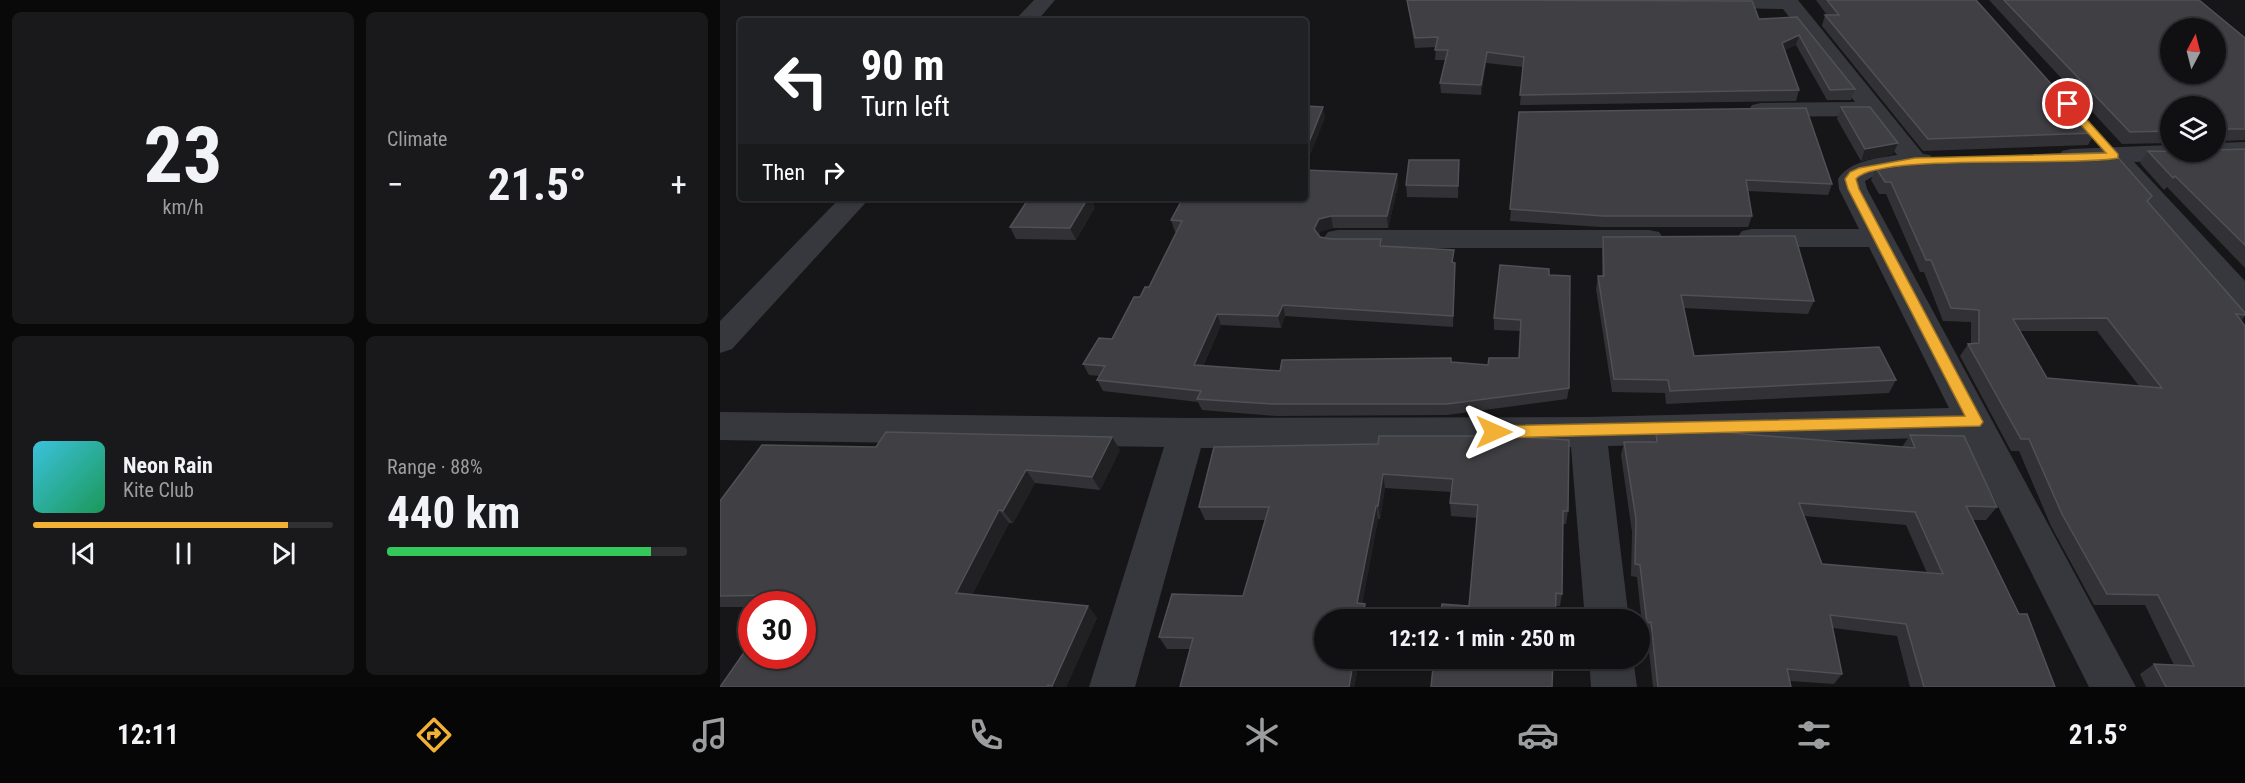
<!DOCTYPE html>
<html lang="en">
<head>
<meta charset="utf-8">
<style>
  body { margin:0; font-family:"Roboto Condensed",sans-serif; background:#19191b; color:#f1f3f6; height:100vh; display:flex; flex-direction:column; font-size:22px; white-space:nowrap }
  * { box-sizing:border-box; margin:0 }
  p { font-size:20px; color:#9c9d9f }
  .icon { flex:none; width:33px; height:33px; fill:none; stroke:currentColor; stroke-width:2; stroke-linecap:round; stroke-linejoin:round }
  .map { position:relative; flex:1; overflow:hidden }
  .side { display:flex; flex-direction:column; gap:12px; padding:12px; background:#09090a; width:720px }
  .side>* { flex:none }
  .hud { position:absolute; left:18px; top:18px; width:570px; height:183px; border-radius:6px; box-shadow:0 2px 4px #0004,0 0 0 2px #303032; background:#202124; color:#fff; overflow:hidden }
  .needle { width:39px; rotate:7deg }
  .fabs { position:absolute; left:1440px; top:18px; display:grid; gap:12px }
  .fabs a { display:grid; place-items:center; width:66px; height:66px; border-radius:50%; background:#101012; box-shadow:0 2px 4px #0004,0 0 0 2px #303032; font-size:30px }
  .speed { position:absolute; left:18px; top:591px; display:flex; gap:12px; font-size:30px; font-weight:700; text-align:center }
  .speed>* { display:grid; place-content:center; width:78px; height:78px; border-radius:50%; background:#101012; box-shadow:0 2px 4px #0004,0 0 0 2px #303032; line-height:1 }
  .speed .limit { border:9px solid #d22; background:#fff; color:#111 }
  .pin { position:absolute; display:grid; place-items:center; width:51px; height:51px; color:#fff; margin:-26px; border:3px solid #fff; border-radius:50%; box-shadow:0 2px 6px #0007 }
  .me { position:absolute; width:66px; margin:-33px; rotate:90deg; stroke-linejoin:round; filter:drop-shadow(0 0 4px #0008) }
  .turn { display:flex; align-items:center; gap:21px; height:126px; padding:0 24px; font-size:27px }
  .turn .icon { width:78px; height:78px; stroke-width:2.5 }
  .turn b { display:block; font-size:42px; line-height:51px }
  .then { display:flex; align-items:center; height:57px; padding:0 24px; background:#0003; gap:12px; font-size:22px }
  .big { font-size:45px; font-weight:700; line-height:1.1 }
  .side .card { flex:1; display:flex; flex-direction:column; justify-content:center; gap:9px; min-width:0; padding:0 21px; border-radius:9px; background:#19191b }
  .side .dial { align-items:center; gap:0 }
  .dial b { font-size:78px; line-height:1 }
  .song { display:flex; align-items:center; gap:18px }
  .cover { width:72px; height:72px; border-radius:9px; background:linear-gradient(135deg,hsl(190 70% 55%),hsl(150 70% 35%)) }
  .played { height:6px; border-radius:3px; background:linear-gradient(90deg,#f2b134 85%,#303032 85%) }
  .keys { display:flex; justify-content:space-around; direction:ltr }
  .heat { display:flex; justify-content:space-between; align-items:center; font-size:33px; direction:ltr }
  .charge { height:9px; border-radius:4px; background:linear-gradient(90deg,#34c759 88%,#303032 0) }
  .side .tiles { flex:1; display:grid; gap:12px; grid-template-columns:repeat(2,1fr) }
  .trip { position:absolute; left:594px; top:609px; width:336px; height:60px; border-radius:30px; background:#101012; box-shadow:0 2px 4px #0004,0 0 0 2px #303032; font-weight:700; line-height:60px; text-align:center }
  .tab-bar { display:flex; height:96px; justify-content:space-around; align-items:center; background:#060607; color:#9c9d9f }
  .tab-bar .icon { width:42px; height:42px }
  .tab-bar .on { color:#f2b134 }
  .tab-bar b { font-size:27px; color:#f1f3f6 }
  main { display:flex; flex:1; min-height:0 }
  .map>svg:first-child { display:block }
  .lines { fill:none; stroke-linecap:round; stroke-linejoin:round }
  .minor { fill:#37383d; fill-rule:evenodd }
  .wall { fill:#323236; fill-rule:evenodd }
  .shaded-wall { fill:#212124 }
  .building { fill:#3f3f44; stroke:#4f5156; stroke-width:1.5; fill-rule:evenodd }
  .route { fill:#f2b134; stroke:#9d7322; stroke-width:1.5 }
</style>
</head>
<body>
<main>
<section class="side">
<div class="tiles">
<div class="card dial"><b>23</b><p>km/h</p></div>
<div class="card"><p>Climate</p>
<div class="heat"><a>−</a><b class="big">21.5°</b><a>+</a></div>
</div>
<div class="card">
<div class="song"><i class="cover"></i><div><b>Neon Rain</b><p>Kite Club</p></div></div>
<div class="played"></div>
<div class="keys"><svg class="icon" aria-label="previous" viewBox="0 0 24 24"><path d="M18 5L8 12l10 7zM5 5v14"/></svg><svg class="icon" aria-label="pause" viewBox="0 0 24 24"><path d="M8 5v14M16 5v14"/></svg><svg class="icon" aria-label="next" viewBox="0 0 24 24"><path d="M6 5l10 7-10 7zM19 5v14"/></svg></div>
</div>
<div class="card"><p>Range · 88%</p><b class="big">440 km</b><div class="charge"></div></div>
</div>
</section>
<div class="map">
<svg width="1525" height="687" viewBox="0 0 1525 687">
  <rect width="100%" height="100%" fill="#161618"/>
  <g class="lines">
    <!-- minor -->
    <g class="minor">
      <polygon points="314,0 335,0 317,21 294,21"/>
      <path d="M908 0H1078L1203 154 1210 155 1214 161 1210 167 1152 177 1145 181 1147 189 1416 687H1369L1243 437 888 446 909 620H865L851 447 481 448 415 687H369L444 447 0 440V412L467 418 868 417 1229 408 1149 247H1032L1022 245 1017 238 1022 231 1032 229H1139L1119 189 1118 179C1130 161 1156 158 1177 155L1147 116 1041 117 1032 115 1029 110 1032 105 1041 103 1135 102 1063 9 918 6 911 4Z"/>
      <polygon points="1525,142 1525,158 1414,162 1525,281 1525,312 1514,309 1393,171 1390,163 1351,165 1342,163 1338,157 1342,151 1351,149 1450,145 1450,152 1496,152 1496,143"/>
      <polygon points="120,198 150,198 12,349 0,353 0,321"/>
      <polygon points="618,230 929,230 939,232 944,239 939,246 929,248 618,248 608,246 603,239 608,232"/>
      <polygon points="869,658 913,658 917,687 871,687"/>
    </g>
  </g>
  <!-- wall -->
  <g class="wall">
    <polygon points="687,0 1039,19 1077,17 1135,89 1131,100 1107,100 1076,45 1065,50 1079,90 1076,101 800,105 803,67 766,63 761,95 721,93 720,83 725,60 715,60 716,47 695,48 688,8"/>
    <polygon points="1096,0 1256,0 1375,133 1368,145 1203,151 1102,26 1105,15 1107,15"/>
    <polygon points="1269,0 1479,0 1525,38 1525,140 1501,141 1496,147 1496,106 1450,106 1450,144 1450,143 1402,144"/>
    <polygon points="1121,107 1178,143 1173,154 1141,161 1117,119"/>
    <polygon points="799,112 1112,184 1108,195 1028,191 1032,216 1028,227 881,227 790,221"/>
    <polygon points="1525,149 1525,268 1447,187 1444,190 1420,163 1428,151"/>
    <polygon points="739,160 738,198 687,197 686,185"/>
    <path d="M1156 168 1432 196 1428 202 1525 313V316L1521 321 1525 687H1426L1420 674 1434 664 1454 665 1425 605H1374L1331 526 1299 451H1291L1240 356 1248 344H1251V322L1223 321 1204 272H1200L1166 194H1159L1151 180ZM1300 331H1377L1419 386 1327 378Z"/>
    <polygon points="677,174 678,186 668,228 613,228 601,231 599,235 600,237 611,239 661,239 662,246 734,262 735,274 733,327 565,316 561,328 501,325 483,366 560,371 731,362 768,365 799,358 800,331 774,330 774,318 829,275 849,388 847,399 727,415 556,416 482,410 478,402 383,391 377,380 379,376 369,375 363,364 392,339 420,297 429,287 457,232 455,232 451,220"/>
    <polygon points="375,207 356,240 296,239 290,227"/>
    <polygon points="883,237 1094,301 1088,314 964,308 974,356 1176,380 1169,393 946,404 945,393 892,392 876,289 878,276 882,276 882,250"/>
    <path d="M936 434 1182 447 1190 435 1277 507 1266 520H1252L1335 687H1190L1177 636 1113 628 1122 674 1114 684 1070 681 1071 687H933L927 634H923L917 577 911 576 912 532 901 455 904 442H934ZM1084 516 1186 525 1207 573 1102 564Z"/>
    <polygon points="658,444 848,511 846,524 843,524 842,594 840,606 749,606 757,518 731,516 730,503 732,492 665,488 660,519 658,519 642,604 648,616 634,687 460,687 470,649 447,649 439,637 523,596 545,520 485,520 479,507"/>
    <polygon points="156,447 400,450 380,490 315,483 293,523 289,523 252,595 368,606 377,618 346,687 0,687 82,604 32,604 32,607 0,607 0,501"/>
  </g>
  <!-- shaded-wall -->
  <g class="shaded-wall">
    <polygon points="1079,35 1076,45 1060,53 1062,43"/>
    <polygon points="767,52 766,63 761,95 761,85"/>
    <polygon points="603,107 605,118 585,168 585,152"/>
    <polygon points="1178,143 1173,154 1141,161 1145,149"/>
    <polygon points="677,174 678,186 668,228 667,216"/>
    <polygon points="368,198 371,198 375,207 356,240 350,228"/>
    <polygon points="611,216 613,228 601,231 596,240 594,229 599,219"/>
    <polygon points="563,305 565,316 561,328 558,316"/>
    <polygon points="497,314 501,325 478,376 474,365"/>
    <polygon points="392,437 400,450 380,490 372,477"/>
    <polygon points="306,470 315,483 293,523 283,511"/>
    <polygon points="663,474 665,488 660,519 658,506"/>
    <polygon points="656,506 658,519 640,615 637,603"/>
    <polygon points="279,510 289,523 247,605 236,593"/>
    <polygon points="645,604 648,616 647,620 642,620"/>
    <polygon points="368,606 377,618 346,687 333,687 332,686"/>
    <polygon points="634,658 640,658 634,687 629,687"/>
  </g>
  <!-- building -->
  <g class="building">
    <polygon points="687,0 1032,1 1039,19 1077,17 1135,89 1110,90 1079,35 1062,43 1079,90 800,95 804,57 767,52 761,85 720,83 728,50 715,50 718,37 695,38"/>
    <polygon points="1107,0 1256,0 1375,133 1208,139 1105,15 1119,15"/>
    <path d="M1284 0H1479L1525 38V129H1505L1503 138H1496V106H1450V131L1410 132ZM1450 28H1496V74H1450Z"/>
    <polygon points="585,106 603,107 585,152"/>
    <polygon points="1121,107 1150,107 1178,143 1145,149"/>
    <polygon points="1086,108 1112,184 1026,180 1032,216 883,216 790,209 799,112"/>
    <polygon points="1525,149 1525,245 1455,176 1453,178 1428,151 1496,152 1496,150"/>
    <path d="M1393 152 1432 196 1427 201 1525 313V315L1516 314 1525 326V687H1446L1434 664 1474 666 1438 595 1387 594 1342 514 1309 439H1301L1248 344 1259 343V310L1231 308 1211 260H1206L1171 182H1165L1156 168 1201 159ZM1387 318 1442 388 1327 378 1293 319Z"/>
    <polygon points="689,160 739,160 738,186 686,185"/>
    <polygon points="585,170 677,174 667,216 611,216 599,219 594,229 600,237 611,239 661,239 660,246 734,250 732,262 735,263 733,316 563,305 558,316 497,314 474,365 560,371 562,360 731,358 731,362 768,365 769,358 799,358 801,320 774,318 780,265 829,269 829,275 850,276 849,388 727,404 553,404 477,399 481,391 377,380 385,366 363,364 379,338 392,339 414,297 420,297 425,287 429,287 462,221 451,220 463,198 585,198"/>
    <polygon points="309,198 368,198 350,228 290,227"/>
    <polygon points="1075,236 1094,301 961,295 974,356 1159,347 1176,380 950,391 948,380 894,379 878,276 884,276 883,237"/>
    <polygon points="166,432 392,437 372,477 306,470 283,511 279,510 236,593 368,606 332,686 328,685 328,687 0,687 32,641 32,656 82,656 82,604 57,604 64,595 0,596 0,501 42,445 156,447"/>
    <path d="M1000 432 1195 448 1190 435 1244 436 1277 507 1246 506 1299 614H1307L1335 687H1204L1186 624 1110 615 1122 674 1067 669 1071 687H938L931 622 927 623 920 565 915 564 916 519 904 442H937L936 434ZM1079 503 1195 512 1223 574 1102 564Z"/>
    <polygon points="659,436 784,436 849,440 848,511 843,511 842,594 836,593 835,620 720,620 722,604 749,606 758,505 730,503 733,479 663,474 658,506 656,506 637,603 645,604 642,620 604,620 604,658 634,658 629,687 460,687 473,638 439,637 452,594 523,596 549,507 479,507 494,447 658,444"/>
    <polygon points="714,658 833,658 832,687 711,687"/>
  </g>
  <!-- route -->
  <path class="route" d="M1344 102H1351L1398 154V158C1355 167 1157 153 1136 179L1139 189 1263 422 1260 426 774 438 768 437 766 432 768 428 774 426 1245 416 1128 189 1125 179 1130 172 1139 168 1195 158 1386 153 1344 106Z"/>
</svg>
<div class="fabs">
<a><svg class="needle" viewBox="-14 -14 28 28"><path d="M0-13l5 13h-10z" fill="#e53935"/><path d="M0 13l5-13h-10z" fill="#9c9d9f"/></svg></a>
<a><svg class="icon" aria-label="layers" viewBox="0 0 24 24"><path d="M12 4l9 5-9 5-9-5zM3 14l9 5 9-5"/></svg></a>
</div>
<div class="speed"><div class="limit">30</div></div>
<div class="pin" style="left:1348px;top:104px;background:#d93025"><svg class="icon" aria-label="arrive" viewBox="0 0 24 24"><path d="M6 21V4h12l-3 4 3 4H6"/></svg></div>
<svg class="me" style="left:774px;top:432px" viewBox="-20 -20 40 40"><path d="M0-17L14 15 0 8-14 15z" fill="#f2b134" stroke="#fff" stroke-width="4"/></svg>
<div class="trip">12:12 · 1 min · 250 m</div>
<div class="hud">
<div class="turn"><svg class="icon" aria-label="left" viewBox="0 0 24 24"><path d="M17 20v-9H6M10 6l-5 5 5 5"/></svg><div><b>90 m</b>Turn left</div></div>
<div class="then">Then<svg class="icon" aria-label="right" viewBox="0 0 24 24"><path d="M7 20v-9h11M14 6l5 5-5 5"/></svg></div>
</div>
</div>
</main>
<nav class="tab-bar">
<b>12:11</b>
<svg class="icon on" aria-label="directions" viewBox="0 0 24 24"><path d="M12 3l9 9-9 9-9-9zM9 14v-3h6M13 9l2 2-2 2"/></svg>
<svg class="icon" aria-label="music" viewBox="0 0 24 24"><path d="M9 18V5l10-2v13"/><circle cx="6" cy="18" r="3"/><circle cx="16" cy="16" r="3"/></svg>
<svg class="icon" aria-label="phone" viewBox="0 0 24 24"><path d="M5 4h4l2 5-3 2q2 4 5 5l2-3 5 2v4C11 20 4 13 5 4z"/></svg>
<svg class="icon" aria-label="climate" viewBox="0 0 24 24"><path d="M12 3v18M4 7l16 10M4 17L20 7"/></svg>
<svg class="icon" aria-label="car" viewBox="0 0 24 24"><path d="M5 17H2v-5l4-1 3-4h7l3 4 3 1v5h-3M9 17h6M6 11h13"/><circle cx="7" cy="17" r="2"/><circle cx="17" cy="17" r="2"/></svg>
<svg class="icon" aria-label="filters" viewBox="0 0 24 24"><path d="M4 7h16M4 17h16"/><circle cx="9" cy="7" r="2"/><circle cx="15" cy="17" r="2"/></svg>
<b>21.5°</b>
</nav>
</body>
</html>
